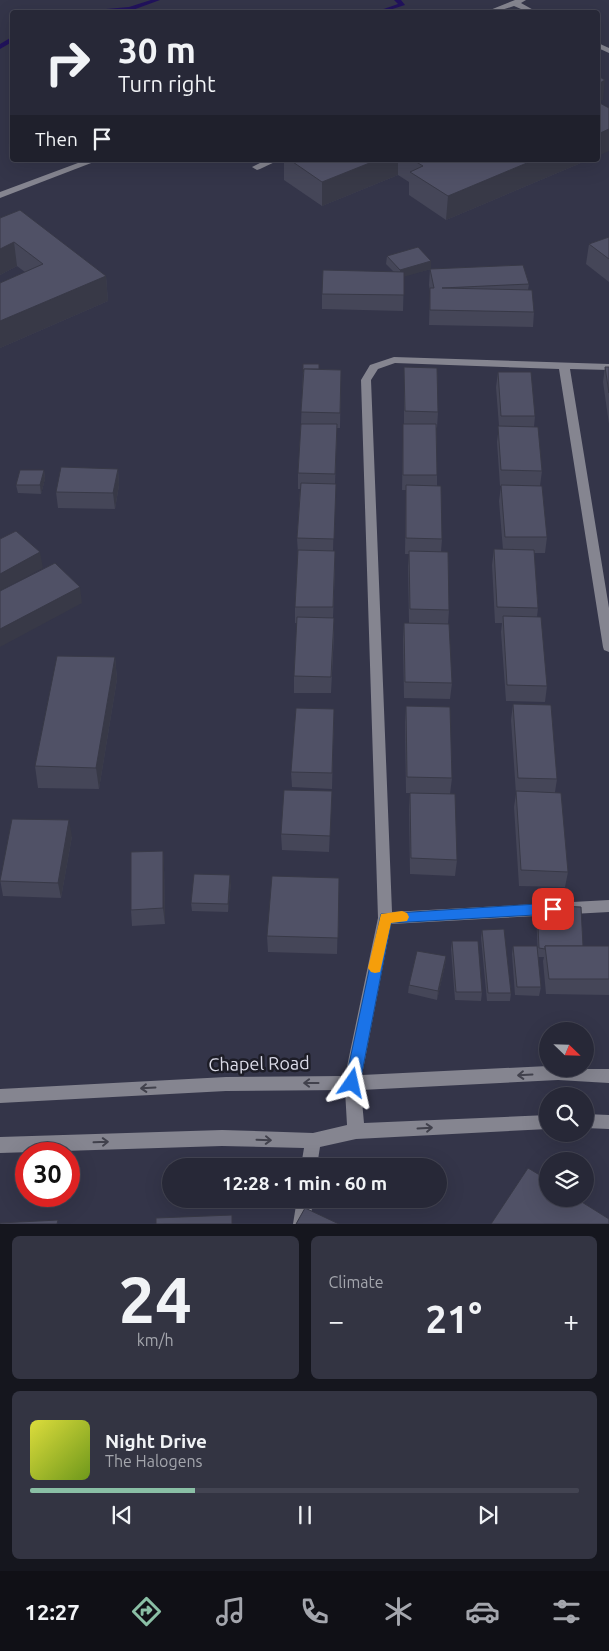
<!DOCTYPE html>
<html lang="en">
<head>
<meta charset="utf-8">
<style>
  body { margin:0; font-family:Ubuntu,sans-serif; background:#333442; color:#f1f3f6; height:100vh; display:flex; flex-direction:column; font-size:19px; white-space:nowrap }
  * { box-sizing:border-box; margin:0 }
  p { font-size:16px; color:#a4a6ad }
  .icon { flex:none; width:28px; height:28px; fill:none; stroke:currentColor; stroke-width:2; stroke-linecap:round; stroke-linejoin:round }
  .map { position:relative; height:1224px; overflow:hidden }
  .details { display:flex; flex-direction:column; gap:12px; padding:12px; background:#15161e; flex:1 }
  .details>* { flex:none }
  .guide { position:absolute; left:10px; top:10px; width:590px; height:152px; border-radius:5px; box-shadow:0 5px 20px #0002,0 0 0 1px #434452; background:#272837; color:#f1f3f6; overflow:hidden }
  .needle { width:32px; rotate:113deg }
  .buttons { position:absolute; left:539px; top:1022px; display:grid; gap:10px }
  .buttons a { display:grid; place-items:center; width:55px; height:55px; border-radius:50%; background:#272837; box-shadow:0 5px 20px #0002,0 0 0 1px #434452; font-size:25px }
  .speed { position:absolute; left:15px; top:1142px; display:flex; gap:10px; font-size:25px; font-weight:700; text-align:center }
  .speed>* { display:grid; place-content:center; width:65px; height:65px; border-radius:50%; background:#272837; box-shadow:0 5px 20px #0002,0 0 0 1px #434452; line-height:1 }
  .speed .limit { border:8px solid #d22; background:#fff; color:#111 }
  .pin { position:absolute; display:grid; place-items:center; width:42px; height:42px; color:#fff; margin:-21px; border-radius:10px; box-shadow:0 2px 8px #0006 }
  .me { position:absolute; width:55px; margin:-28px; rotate:11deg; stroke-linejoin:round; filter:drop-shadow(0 0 4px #0008) }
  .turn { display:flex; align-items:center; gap:18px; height:105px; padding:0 25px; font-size:22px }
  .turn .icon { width:65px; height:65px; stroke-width:2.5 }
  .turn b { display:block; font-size:35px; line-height:42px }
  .then { display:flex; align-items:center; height:48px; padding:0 25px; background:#0003; gap:10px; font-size:19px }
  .big { font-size:38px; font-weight:700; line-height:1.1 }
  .details .tile { flex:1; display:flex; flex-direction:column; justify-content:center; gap:8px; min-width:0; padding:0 18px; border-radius:8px; background:#333442 }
  .details .dial { align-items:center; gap:0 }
  .dial b { font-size:65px; line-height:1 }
  .song { display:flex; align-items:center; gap:15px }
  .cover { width:60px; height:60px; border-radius:8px; background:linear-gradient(135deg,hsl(60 70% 55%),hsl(80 70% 35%)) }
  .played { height:5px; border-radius:2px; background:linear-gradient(90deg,#8abfa5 30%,#434452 30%) }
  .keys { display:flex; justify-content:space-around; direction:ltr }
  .heat { display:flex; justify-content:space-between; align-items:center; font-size:28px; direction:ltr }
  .details .tiles { flex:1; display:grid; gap:12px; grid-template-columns:1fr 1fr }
  .tile:last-child { grid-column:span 2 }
  .trip { position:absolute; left:162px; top:1158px; width:285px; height:50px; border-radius:25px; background:#272837; box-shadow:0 5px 20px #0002,0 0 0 1px #434452; font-weight:700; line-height:50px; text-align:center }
  .menu { display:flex; height:80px; justify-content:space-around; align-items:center; background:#101016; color:#a4a6ad }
  .menu .icon { width:35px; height:35px }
  .menu .selected { color:#8abfa5 }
  .menu b { font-size:22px; color:#f1f3f6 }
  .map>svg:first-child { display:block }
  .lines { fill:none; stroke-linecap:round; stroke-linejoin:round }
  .stream { fill:#21125c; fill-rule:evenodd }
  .minor { fill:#858590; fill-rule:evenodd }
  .wall { fill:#454658 }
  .shaded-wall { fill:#383947 }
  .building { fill:#505166; stroke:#383947 }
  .oneway { stroke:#41414c }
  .route { fill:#1a73e8; stroke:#114b97 }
  .slow { fill:#f59e0b }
  .labels { text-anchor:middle; stroke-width:5; stroke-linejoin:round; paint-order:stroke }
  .near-street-label { font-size:18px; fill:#dadae7; stroke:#1d1d27 }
</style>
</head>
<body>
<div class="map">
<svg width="609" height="1224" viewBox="0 0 609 1224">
  <rect width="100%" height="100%" fill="#343549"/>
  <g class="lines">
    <!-- stream -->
    <g class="stream">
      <polygon points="151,0 160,0 130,11 92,12 95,10 129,7"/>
      <polygon points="394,0 401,0 405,5 383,12 375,12 398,4"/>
      <polygon points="12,37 12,42 0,49 0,44"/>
    </g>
    <!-- minor -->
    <g class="minor">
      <polygon points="515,0 526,0 521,3 537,12 528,12 514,6 495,12 485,12"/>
      <polygon points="598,43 609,48 609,53 598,48"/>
      <polygon points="86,160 99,160 0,198 0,192"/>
      <polygon points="266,160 279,160 260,169 257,170 252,167"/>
      <polygon points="394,357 609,364 609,370 570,369 609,608 609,652 604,650 603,647 559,369 395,363 378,369 371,380 392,912 609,900 609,912 391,924 362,1075 548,1066 548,1069 609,1069 609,1083 558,1080 361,1090 364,1123 548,1115 548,1129 356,1139 320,1147 317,1166 301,1166 304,1148 222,1146 0,1153 0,1137 222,1130 313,1133 347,1125 345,1090 226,1091 0,1103 0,1089 226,1077 345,1076 378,918 361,380 370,365"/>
      <polygon points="585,1114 609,1115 609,1129 585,1128"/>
      <polygon points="297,1199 313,1199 310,1224 293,1224"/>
    </g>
  </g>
  <!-- wall -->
  <g class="wall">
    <polygon points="284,160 588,160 446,220 409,195 409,182 398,175 322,206 284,180"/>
    <polygon points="0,218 106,276 108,301 0,348 0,283 25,272 17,266 0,275"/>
    <polygon points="609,237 609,282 586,264 589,244"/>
    <polygon points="387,256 431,261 431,269 404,276 403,311 322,309 322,294 394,272 386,264"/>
    <polygon points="430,269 529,284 528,290 534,312 533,327 429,325 430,291 429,285"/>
    <polygon points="404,367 438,412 437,428 436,427 437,475 437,485 442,539 441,552 449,610 448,624 452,683 450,699 404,698 403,639 404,623 409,623 408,567 409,554 405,554 406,490 402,490 403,439 404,424"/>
    <polygon points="605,367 609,367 609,424 603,382"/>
    <polygon points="319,369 341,370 340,428 337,428 335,484 333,551 335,551 335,567 333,618 334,634 331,693 294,693 294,676 297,623 295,623 295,607 298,554 297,538 300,489 298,489 298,473 301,424 303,372"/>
    <polygon points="498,372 535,416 534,427 542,471 540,486 547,537 545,553 534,553 538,608 537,617 547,686 545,702 506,701 501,632 502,623 495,623 492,565 494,549 503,550 499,501 501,486 500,486 497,442 499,426 496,387"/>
    <polygon points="118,469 119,485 115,509 58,508 56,492"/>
    <polygon points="44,470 45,479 41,494 18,493 16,485"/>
    <polygon points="115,657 117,679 99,789 38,788 35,766"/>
    <polygon points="513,704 557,779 555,792 568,872 565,887 519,886 514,807 516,794 511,720"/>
    <polygon points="406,706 452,778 450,794 457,860 455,876 410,874 409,808 410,793 406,793 405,722"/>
    <polygon points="334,709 332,789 292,787 291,772"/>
    <polygon points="331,807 329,852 282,850 281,834"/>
    <polygon points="72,836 61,898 3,896 0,879"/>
    <polygon points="163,851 164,866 165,924 132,926 131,910"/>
    <polygon points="339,878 337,954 268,952 267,936"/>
    <polygon points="231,883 228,912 192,911 191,903"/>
    <polygon points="537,905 583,946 609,946 609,995 546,994 543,961 544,957 538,957 536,914"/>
    <polygon points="482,930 511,993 510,1001 487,1001 481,938"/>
    <polygon points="452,941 482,992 481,1001 455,1000 451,949"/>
    <polygon points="513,946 541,987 539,996 515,995 512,954"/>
    <polygon points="446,956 445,965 437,1000 408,993 409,985"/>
  </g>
  <!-- shaded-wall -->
  <g class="shaded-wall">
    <polygon points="605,80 603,100 598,102 598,84"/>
    <polygon points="609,129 609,151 598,156 598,134"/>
    <polygon points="377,160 398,160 398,175 322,206 322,182"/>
    <polygon points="534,160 588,160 446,220 448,196"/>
    <polygon points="14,242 17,266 0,275 0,249"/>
    <polygon points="431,261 431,269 400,278 400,270"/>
    <polygon points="106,276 108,301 0,348 0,321"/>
    <polygon points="118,469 119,485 115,509 113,493"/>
    <polygon points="44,470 45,479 41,494 40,485"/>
    <polygon points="40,552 43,568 0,591 0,574"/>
    <polygon points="80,587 82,603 0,647 0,629"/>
    <polygon points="115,657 117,679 99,789 96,768"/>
    <polygon points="69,820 72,836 61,898 58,883"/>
    <polygon points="163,851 164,866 165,924 163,908"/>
    <polygon points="230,875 231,883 228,912 228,904"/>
    <polygon points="446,956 445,965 437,1000 438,991"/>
  </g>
  <!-- building -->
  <g class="building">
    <polygon points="598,76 605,80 598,84"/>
    <polygon points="598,102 609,108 609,129 598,134"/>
    <polygon points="290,160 377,160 322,182"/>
    <polygon points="413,160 534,160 448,196 410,172 423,166"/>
    <polygon points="20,210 106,276 0,321 0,283 43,264 14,242 0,249 0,218"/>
    <polygon points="609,237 609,259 589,244"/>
    <polygon points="418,247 431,261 400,270 387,256"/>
    <polygon points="523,265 529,284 442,288 532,290 534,312 430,310 430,288 434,288 430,269"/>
    <polygon points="323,270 404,272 404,295 322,294"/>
    <polygon points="303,364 319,364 319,369 304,369 303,372"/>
    <polygon points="404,367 437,368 438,412 405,411"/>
    <polygon points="605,367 609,367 609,393"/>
    <polygon points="304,369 341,370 340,413 301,412"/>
    <polygon points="498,372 531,372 535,416 501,416"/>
    <polygon points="301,424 337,424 335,474 298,473"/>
    <polygon points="403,424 436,424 437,475 403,475"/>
    <polygon points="498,426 538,427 542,471 501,470"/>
    <polygon points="61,467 118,469 113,493 56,492"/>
    <polygon points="20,470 44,470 40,485 16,485"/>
    <polygon points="301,483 336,484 334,539 297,538"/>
    <polygon points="406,485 441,486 442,539 406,538"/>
    <polygon points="501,485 542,486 547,537 505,537"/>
    <polygon points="16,531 40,552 0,574 0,539"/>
    <polygon points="494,549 534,550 538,608 497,607"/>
    <polygon points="298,550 335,551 333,607 295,607"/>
    <polygon points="409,551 448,552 449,610 410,609"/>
    <polygon points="55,563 80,587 0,629 0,591"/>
    <polygon points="503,616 541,617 547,686 507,685"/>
    <polygon points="297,617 334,618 331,677 294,676"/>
    <polygon points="404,623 449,624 452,683 405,682"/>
    <polygon points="57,656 115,657 96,768 35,766"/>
    <polygon points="513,704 551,705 557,779 518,778"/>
    <polygon points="406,706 450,707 452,778 407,777"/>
    <polygon points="296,708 334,709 332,773 291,772"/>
    <polygon points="284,790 332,791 330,836 281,834"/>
    <polygon points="516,791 561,793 568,872 521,870"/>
    <polygon points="410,793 455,794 457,860 411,858"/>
    <polygon points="12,819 69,820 58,883 0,881"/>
    <polygon points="163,851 163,908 131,910 131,852"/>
    <polygon points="194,874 230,875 228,904 191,903"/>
    <polygon points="272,876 339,878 338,938 267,936"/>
    <polygon points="537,905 581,907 583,946 545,946 545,949 539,948"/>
    <polygon points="504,929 511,993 488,993 482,930"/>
    <polygon points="452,941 478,941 482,992 456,992"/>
    <polygon points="513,946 537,946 541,987 517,987"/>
    <polygon points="545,946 609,946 609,979 549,979"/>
    <polygon points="417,951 446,956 438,991 409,985"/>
    <polygon points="528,1168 548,1180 548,1199 577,1199 609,1219 609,1224 491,1224"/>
    <polygon points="305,1208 339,1224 296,1224"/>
    <polygon points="232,1215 232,1224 156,1224 156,1218"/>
    <polygon points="58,1220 57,1224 0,1224 0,1223"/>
  </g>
  <!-- one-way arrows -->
  <defs><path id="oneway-shaft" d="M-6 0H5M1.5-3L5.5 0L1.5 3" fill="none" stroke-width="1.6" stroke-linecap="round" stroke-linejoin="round" transform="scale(1.25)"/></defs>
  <g class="oneway">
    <use href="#oneway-shaft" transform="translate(525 1075) rotate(177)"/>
    <use href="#oneway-shaft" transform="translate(311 1083) rotate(180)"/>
    <use href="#oneway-shaft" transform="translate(148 1088) rotate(177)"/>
    <use href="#oneway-shaft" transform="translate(425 1128) rotate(-3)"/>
    <use href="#oneway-shaft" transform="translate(264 1140) rotate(2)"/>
    <use href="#oneway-shaft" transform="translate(101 1142) rotate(-2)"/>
  </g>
  <!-- route -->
  <polygon class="route" points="553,903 558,905 560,909 558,913 553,914 391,923 360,1083 358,1087 352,1089 347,1087 345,1083 381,914"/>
  <!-- slow -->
  <polygon class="slow" points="402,911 407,913 409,917 407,921 391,923 380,972 375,973 371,972 368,968 381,914"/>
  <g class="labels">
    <!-- near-street labels -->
    <g class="near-street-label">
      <text transform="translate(259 1064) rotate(-1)" y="6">Chapel Road</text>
    </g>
  </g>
</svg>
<div class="buttons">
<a><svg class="needle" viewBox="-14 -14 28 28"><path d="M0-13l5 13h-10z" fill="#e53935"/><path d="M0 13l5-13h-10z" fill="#a4a6ad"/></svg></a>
<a><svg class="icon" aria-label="search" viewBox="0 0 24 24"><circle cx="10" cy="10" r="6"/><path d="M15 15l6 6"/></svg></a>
<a><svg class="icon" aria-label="layers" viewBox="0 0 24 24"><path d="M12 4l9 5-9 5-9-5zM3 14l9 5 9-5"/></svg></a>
</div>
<div class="speed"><div class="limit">30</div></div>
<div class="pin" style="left:553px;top:909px;background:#d93025"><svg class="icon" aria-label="arrive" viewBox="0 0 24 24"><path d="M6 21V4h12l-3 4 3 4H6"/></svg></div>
<svg class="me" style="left:352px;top:1083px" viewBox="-20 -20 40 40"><path d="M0-17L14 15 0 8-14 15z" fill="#1a73e8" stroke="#fff" stroke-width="4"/></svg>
<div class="trip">12:28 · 1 min · 60 m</div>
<div class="guide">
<div class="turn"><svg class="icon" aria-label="right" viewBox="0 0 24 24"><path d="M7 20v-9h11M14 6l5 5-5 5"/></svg><div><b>30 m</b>Turn right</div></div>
<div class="then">Then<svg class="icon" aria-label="arrive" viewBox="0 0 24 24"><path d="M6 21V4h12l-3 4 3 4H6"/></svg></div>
</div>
</div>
<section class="details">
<div class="tiles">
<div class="tile dial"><b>24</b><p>km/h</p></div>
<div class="tile"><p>Climate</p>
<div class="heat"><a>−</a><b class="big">21°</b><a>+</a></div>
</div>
<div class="tile">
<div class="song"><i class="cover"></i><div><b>Night Drive</b><p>The Halogens</p></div></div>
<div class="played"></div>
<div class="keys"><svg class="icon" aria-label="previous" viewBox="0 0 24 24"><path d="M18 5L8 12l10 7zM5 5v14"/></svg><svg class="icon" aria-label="pause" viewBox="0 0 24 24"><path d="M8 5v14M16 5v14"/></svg><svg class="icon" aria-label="next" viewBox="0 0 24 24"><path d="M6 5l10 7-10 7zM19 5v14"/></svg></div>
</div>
</div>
</section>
<nav class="menu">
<b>12:27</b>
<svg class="icon selected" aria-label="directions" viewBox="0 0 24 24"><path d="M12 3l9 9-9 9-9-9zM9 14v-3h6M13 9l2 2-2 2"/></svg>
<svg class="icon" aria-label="music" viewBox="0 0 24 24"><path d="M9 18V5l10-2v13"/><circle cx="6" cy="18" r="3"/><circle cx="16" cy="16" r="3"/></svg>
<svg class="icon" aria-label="phone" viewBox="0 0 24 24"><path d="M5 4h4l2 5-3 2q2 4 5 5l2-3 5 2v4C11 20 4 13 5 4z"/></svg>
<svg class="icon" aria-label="climate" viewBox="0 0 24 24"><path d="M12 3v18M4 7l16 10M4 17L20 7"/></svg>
<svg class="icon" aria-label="car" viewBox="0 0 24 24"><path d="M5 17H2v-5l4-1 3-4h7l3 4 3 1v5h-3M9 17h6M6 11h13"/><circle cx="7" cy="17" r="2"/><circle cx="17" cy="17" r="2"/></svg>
<svg class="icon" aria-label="filters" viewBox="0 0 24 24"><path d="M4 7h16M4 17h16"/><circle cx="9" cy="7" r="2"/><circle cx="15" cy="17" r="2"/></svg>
</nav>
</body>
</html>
